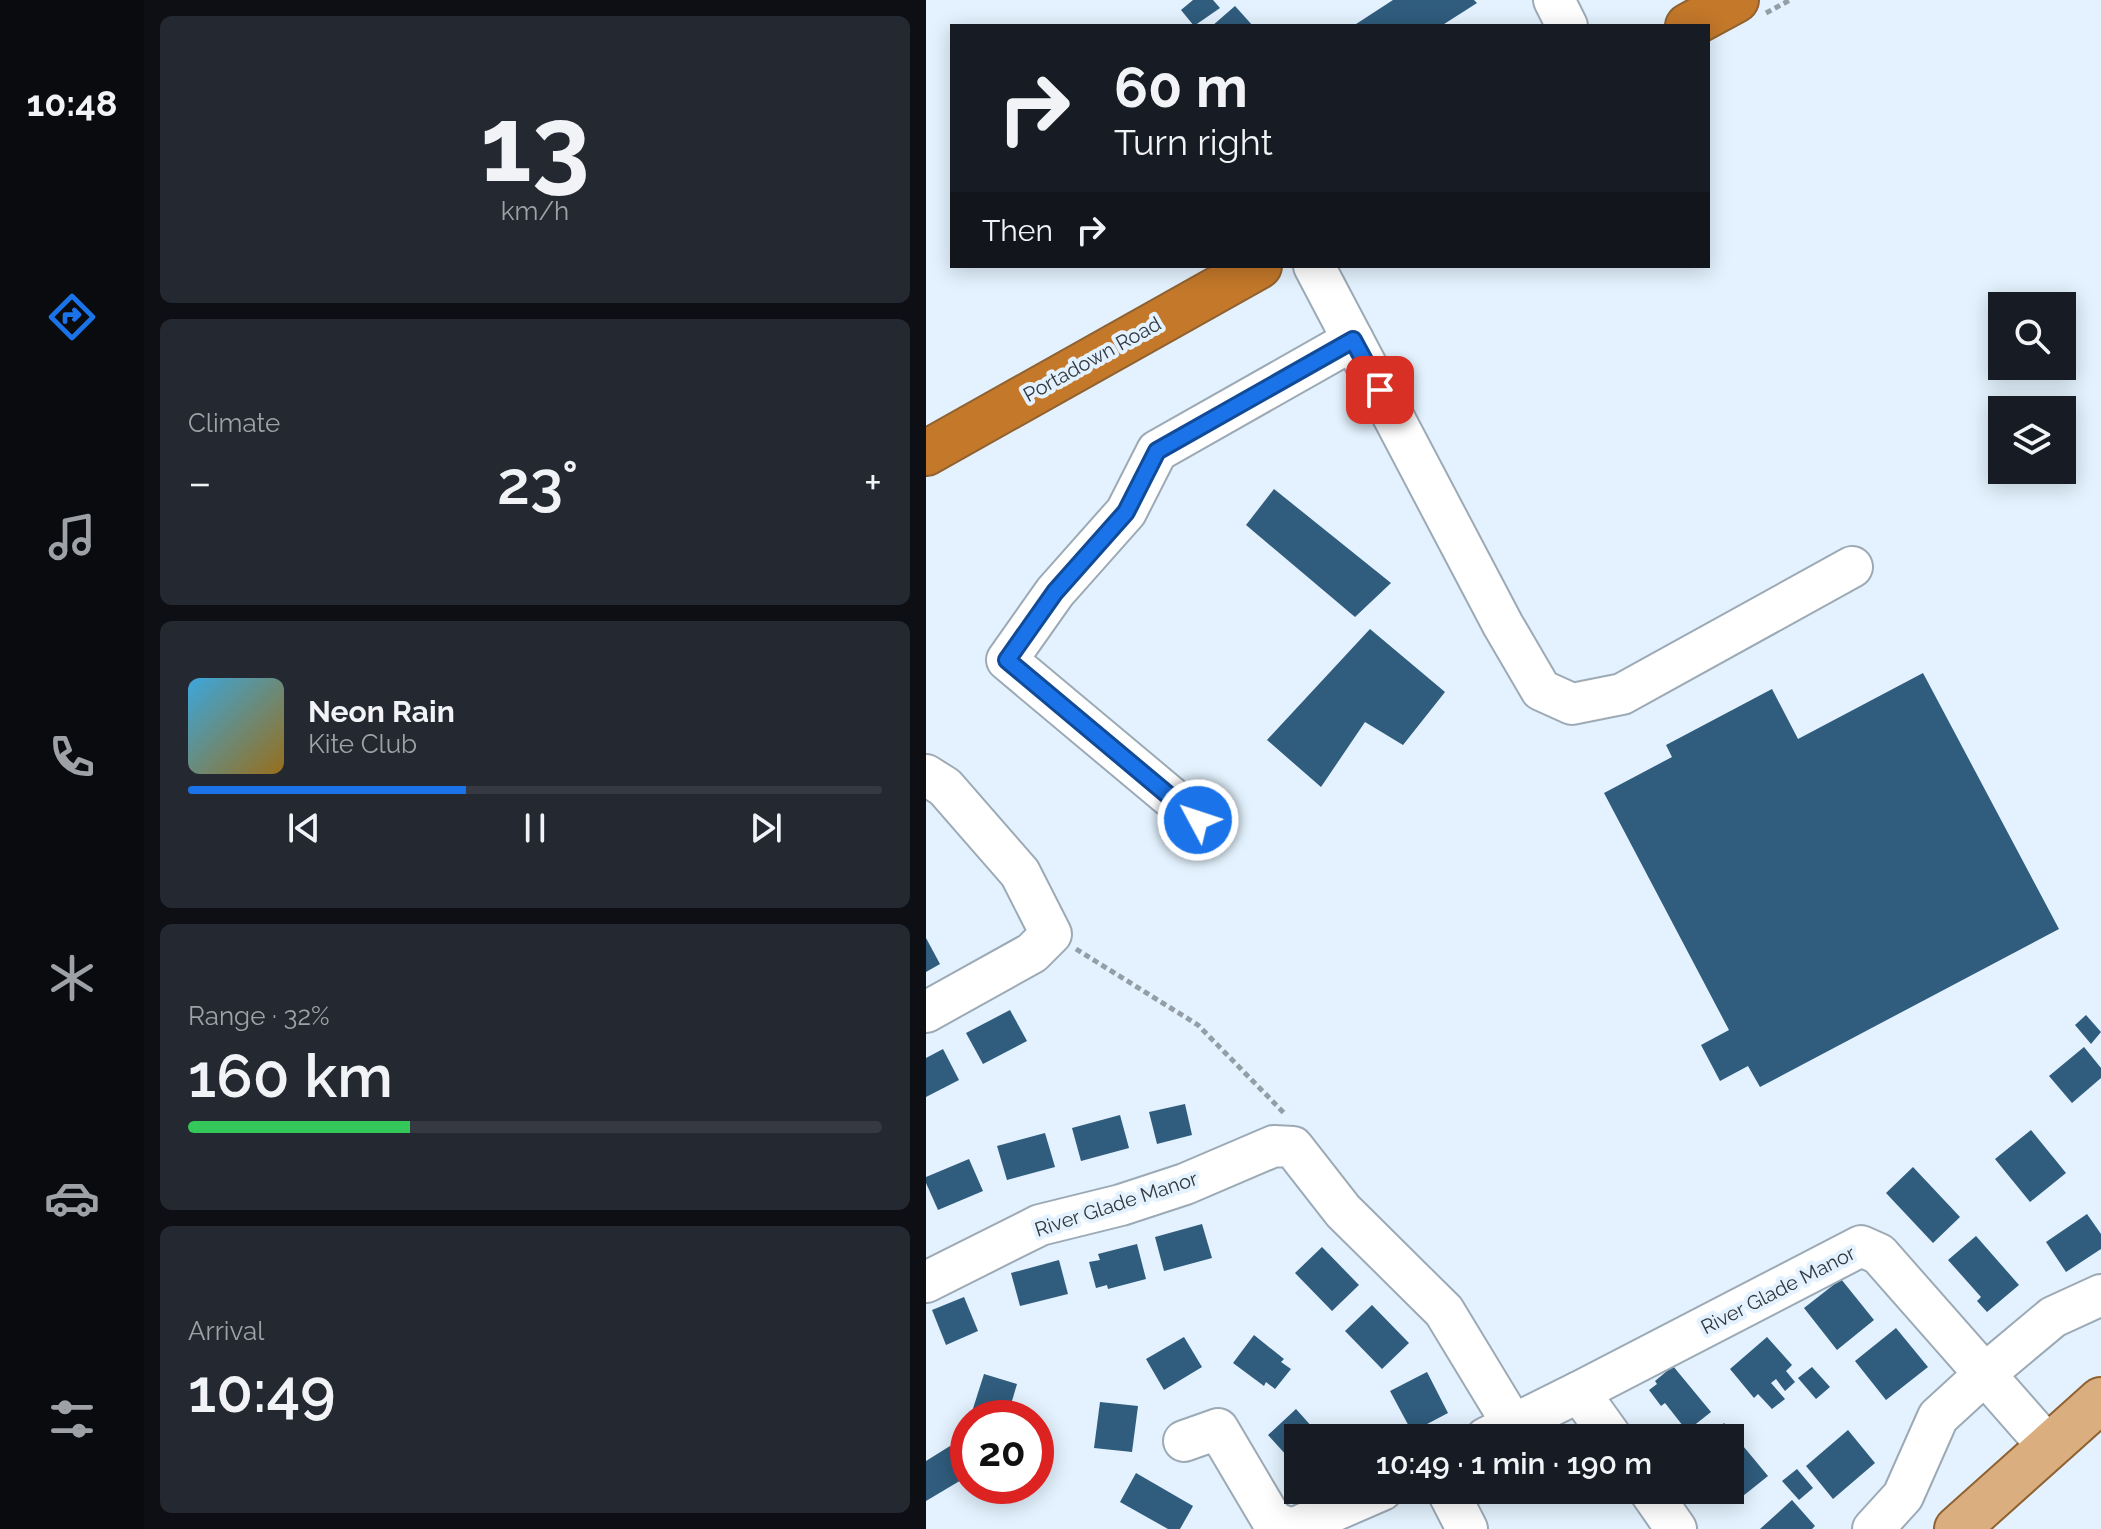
<!DOCTYPE html>
<html lang="en">
<head>
<meta charset="utf-8">
<style>
  body { margin:0; font-family:Raleway,sans-serif; background:#242831; color:#f1f3f6; height:100vh; display:flex; flex-direction:column; font-size:30px; white-space:nowrap }
  * { box-sizing:border-box; margin:0 }
  p { font-size:26px; color:#9ea1a6 }
  .icon { flex:none; width:44px; height:44px; fill:none; stroke:currentColor; stroke-width:2; stroke-linecap:round; stroke-linejoin:round }
  .map { position:relative; flex:1; overflow:hidden }
  .side { display:flex; flex-direction:column; gap:16px; padding:16px; background:#0d0f14; width:782px }
  .side>* { flex:none }
  .banner { position:absolute; left:24px; top:24px; width:760px; height:244px; border-radius:0px; box-shadow:0 4px 20px #0003; background:#171b24; color:#f1f3f6; overflow:hidden }
  .buttons { position:absolute; left:1062px; top:292px; display:grid; gap:16px }
  .buttons a { display:grid; place-items:center; width:88px; height:88px; border-radius:0px; background:#171b24; box-shadow:0 4px 20px #0003; font-size:40px }
  .speed { position:absolute; left:24px; top:1400px; display:flex; gap:16px; font-size:40px; font-weight:700; text-align:center }
  .speed>* { display:grid; place-content:center; width:104px; height:104px; border-radius:50%; background:#171b24; box-shadow:0 4px 20px #0003; line-height:1 }
  .speed .limit { border:12px solid #d22; background:#fff; color:#111 }
  .pin { position:absolute; display:grid; place-items:center; width:68px; height:68px; color:#fff; margin:-34px; border-radius:16px; box-shadow:0 4px 12px #0006 }
  .me { position:absolute; width:88px; margin:-44px; rotate:310deg; stroke-linejoin:round; filter:drop-shadow(0 0 6px #0008) }
  .turn { display:flex; align-items:center; gap:28px; height:168px; padding:0 32px; font-size:36px }
  .turn .icon { width:104px; height:104px; stroke-width:2.5 }
  .turn b { display:block; font-size:56px; line-height:68px }
  .then { display:flex; align-items:center; height:76px; padding:0 32px; background:#0003; gap:16px; font-size:30px }
  .big { font-size:60px; font-weight:600; line-height:1.1 }
  .side .card { flex:1; display:flex; flex-direction:column; justify-content:center; gap:12px; min-width:0; padding:0 28px; border-radius:12px; background:#242831 }
  .side .dial { align-items:center; gap:0 }
  .dial b { font-size:104px; line-height:1 }
  .song { display:flex; align-items:center; gap:24px }
  .cover { width:96px; height:96px; border-radius:12px; background:linear-gradient(135deg,hsl(200 70% 55%),hsl(40 70% 35%)) }
  .played { height:8px; border-radius:4px; background:linear-gradient(90deg,#1a73e8 40%,#363941 40%) }
  .keys { display:flex; justify-content:space-around; direction:ltr }
  .heat { display:flex; justify-content:space-between; align-items:center; font-size:44px; direction:ltr }
  .charge { height:12px; border-radius:6px; background:linear-gradient(90deg,#34c759 32%,#363941 0) }
  .trip { position:absolute; left:358px; top:1424px; width:460px; height:80px; border-radius:0px; background:#171b24; box-shadow:0 4px 20px #0003; font-weight:600; line-height:80px; text-align:center }
  main { display:flex; flex:1; min-height:0 }
  .menu { display:flex; flex-direction:column; width:144px; justify-content:space-around; align-items:center; background:#090b0e; color:#9ea1a6 }
  .menu .icon { width:56px; height:56px }
  .menu .current { color:#1a73e8 }
  .menu b { font-size:36px; color:#f1f3f6 }
  .map>svg:first-child { display:block }
  .building { fill:#305c7d }
  .lines { fill:none; stroke-linecap:round; stroke-linejoin:round }
  .minor-casing { stroke:#9caab6; stroke-width:44 }
  .major-casing { stroke:#906231; stroke-width:48 }
  .highway-casing { stroke:#906231; stroke-width:48 }
  .path { stroke:#939ea6; stroke-width:5; stroke-dasharray:6 4; stroke-linecap:butt }
  .minor { stroke:#fff; stroke-width:40 }
  .major { stroke:#dbae7f; stroke-width:44 }
  .highway { stroke:#c3782a; stroke-width:44 }
  .route-casing { stroke:#114b97; stroke-width:20 }
  .route { stroke:#1a73e8; stroke-width:14 }
  .labels { text-anchor:middle; stroke-width:8; stroke-linejoin:round; paint-order:stroke }
  .street-label { font-size:20px; fill:#32383d; stroke:#e3f2fe }
</style>
</head>
<body>
<main>
<nav class="menu">
<b>10:48</b>
<svg class="icon current" aria-label="directions" viewBox="0 0 24 24"><path d="M12 3l9 9-9 9-9-9zM9 14v-3h6M13 9l2 2-2 2"/></svg>
<svg class="icon" aria-label="music" viewBox="0 0 24 24"><path d="M9 18V5l10-2v13"/><circle cx="6" cy="18" r="3"/><circle cx="16" cy="16" r="3"/></svg>
<svg class="icon" aria-label="phone" viewBox="0 0 24 24"><path d="M5 4h4l2 5-3 2q2 4 5 5l2-3 5 2v4C11 20 4 13 5 4z"/></svg>
<svg class="icon" aria-label="climate" viewBox="0 0 24 24"><path d="M12 3v18M4 7l16 10M4 17L20 7"/></svg>
<svg class="icon" aria-label="car" viewBox="0 0 24 24"><path d="M5 17H2v-5l4-1 3-4h7l3 4 3 1v5h-3M9 17h6M6 11h13"/><circle cx="7" cy="17" r="2"/><circle cx="17" cy="17" r="2"/></svg>
<svg class="icon" aria-label="filters" viewBox="0 0 24 24"><path d="M4 7h16M4 17h16"/><circle cx="9" cy="7" r="2"/><circle cx="15" cy="17" r="2"/></svg>
</nav>
<section class="side">
<div class="card dial"><b>13</b><p>km/h</p></div>
<div class="card"><p>Climate</p>
<div class="heat"><a>−</a><b class="big">23°</b><a>+</a></div>
</div>
<div class="card">
<div class="song"><i class="cover"></i><div><b>Neon Rain</b><p>Kite Club</p></div></div>
<div class="played"></div>
<div class="keys"><svg class="icon" aria-label="previous" viewBox="0 0 24 24"><path d="M18 5L8 12l10 7zM5 5v14"/></svg><svg class="icon" aria-label="pause" viewBox="0 0 24 24"><path d="M8 5v14M16 5v14"/></svg><svg class="icon" aria-label="next" viewBox="0 0 24 24"><path d="M6 5l10 7-10 7zM19 5v14"/></svg></div>
</div>
<div class="card"><p>Range · 32%</p><b class="big">160 km</b><div class="charge"></div></div>
<div class="card"><p>Arrival</p><b class="big">10:49</b></div>
</section>
<div class="map">
<svg width="1175" height="1529" viewBox="0 0 1175 1529">
  <rect width="100%" height="100%" fill="#e3f2fe"/>
  <!-- building -->
  <g class="building">
    <polygon points="267,0 287,0 294,8 268,26 255,10"/>
    <polygon points="467,0 548,0 551,3 515,26 427,26"/>
    <polygon points="309,6 327,26 286,26"/>
    <polygon points="348,489 465,583 429,617 320,525"/>
    <polygon points="444,629 519,692 477,745 439,722 395,787 341,740"/>
    <polygon points="997,673 1133,929 834,1087 822,1066 794,1081 775,1045 803,1030 678,793 746,757 740,745 846,689 872,739"/>
    <polygon points="0,938 14,964 0,972"/>
    <polygon points="84,1010 101,1041 57,1064 40,1033"/>
    <polygon points="1160,1015 1175,1032 1165,1044 1149,1025"/>
    <polygon points="1158,1047 1175,1068 1175,1078 1146,1103 1123,1076"/>
    <polygon points="17,1049 33,1080 0,1097 0,1058"/>
    <polygon points="259,1104 266,1135 231,1144 223,1112"/>
    <polygon points="194,1115 203,1148 155,1161 146,1128"/>
    <polygon points="1105,1130 1140,1173 1104,1202 1069,1159"/>
    <polygon points="119,1133 129,1167 81,1180 71,1146"/>
    <polygon points="43,1159 57,1191 12,1210 0,1183 0,1177"/>
    <polygon points="987,1167 1034,1217 1007,1243 960,1193"/>
    <polygon points="1161,1214 1175,1234 1175,1249 1140,1272 1120,1242"/>
    <polygon points="276,1224 286,1258 238,1271 229,1237"/>
    <polygon points="1050,1236 1093,1285 1061,1312 1051,1301 1055,1297 1022,1260"/>
    <polygon points="211,1244 220,1279 182,1289 181,1285 170,1288 163,1262 174,1260 172,1254"/>
    <polygon points="396,1247 433,1285 406,1311 369,1273"/>
    <polygon points="133,1260 142,1294 94,1306 85,1273"/>
    <polygon points="915,1279 948,1320 911,1350 878,1308"/>
    <polygon points="38,1297 52,1331 20,1345 6,1310"/>
    <polygon points="446,1305 483,1343 456,1369 419,1331"/>
    <polygon points="970,1328 1002,1367 960,1400 929,1361"/>
    <polygon points="328,1335 358,1359 355,1362 365,1369 349,1389 340,1382 338,1386 307,1363"/>
    <polygon points="258,1337 276,1367 238,1390 220,1359"/>
    <polygon points="841,1337 866,1365 860,1371 869,1382 859,1391 850,1379 845,1383 859,1399 846,1409 832,1394 828,1398 804,1369"/>
    <polygon points="747,1366 785,1412 761,1431 739,1403 735,1406 723,1390 731,1384 729,1381"/>
    <polygon points="886,1367 904,1387 890,1399 872,1378"/>
    <polygon points="501,1372 522,1413 486,1432 464,1391"/>
    <polygon points="58,1374 91,1384 81,1418 44,1418"/>
    <polygon points="174,1402 212,1406 206,1452 168,1448"/>
    <polygon points="370,1409 396,1438 372,1438 372,1468 342,1435"/>
    <polygon points="798,1423 842,1476 807,1504 795,1490 804,1490 804,1438 780,1438"/>
    <polygon points="922,1430 949,1463 907,1499 880,1466"/>
    <polygon points="24,1446 42,1476 0,1501 0,1461"/>
    <polygon points="871,1469 887,1488 873,1500 856,1481"/>
    <polygon points="210,1473 267,1506 254,1529 242,1529 194,1502"/>
    <polygon points="866,1500 889,1526 886,1529 834,1529"/>
  </g>
  <g class="lines">
    <!-- minor casing -->
    <g class="minor-casing">
      <g id="minor">
        <polyline points="628,0 641,26"/>
        <polyline points="388,266 577,625 615,690 646,704 696,694 926,567"/>
        <polyline points="0,775 19,787 94,873 125,934 106,953 0,1012"/>
        <polyline points="272,820 81,660 129,592 200,512 231,451 427,340"/>
        <polyline points="0,1282 114,1225 195,1205 259,1184 348,1146 367,1147 417,1211 518,1311 586,1423"/>
        <polyline points="560,1438 653,1392"/>
        <polyline points="686,1438 653,1392 935,1246 953,1254 1122,1446"/>
        <polyline points="258,1441 292,1429 347,1522 366,1529 456,1490"/>
        <polyline points="521,1490 541,1529"/>
        <polyline points="723,1490 750,1529"/>
        <polyline points="947,1529 977,1496 1012,1417 1060,1373 1127,1317 1175,1295"/>
      </g>
    </g>
    <!-- major casing -->
    <g class="major-casing">
      <polyline id="major" points="1031,1529 1175,1400"/>
    </g>
    <!-- highway casing -->
    <g class="highway-casing">
      <g id="highway">
        <polyline points="762,26 810,0"/>
        <polyline points="0,453 333,266"/>
      </g>
    </g>
    <!-- path -->
    <g class="path">
      <polyline points="840,13 864,0"/>
      <polyline points="150,949 272,1025 360,1115"/>
    </g>
    <!-- minor -->
    <use href="#minor" class="minor"/>
    <!-- major -->
    <use href="#major" class="major"/>
    <!-- highway -->
    <use href="#highway" class="highway"/>
  </g>
  <g class="lines">
    <!-- route casing -->
    <g class="route-casing">
      <polyline id="route" points="272,820 81,660 129,592 200,512 231,451 427,340 454,390"/>
    </g>
    <!-- route -->
    <use href="#route" class="route"/>
  </g>
  <g class="labels">
    <!-- street labels -->
    <g class="street-label">
      <text transform="translate(166 359) rotate(-29)" y="7">Portadown Road</text>
      <text transform="translate(190 1204) rotate(-18)" y="7">River Glade Manor</text>
      <text transform="translate(852 1290) rotate(-27)" y="7">River Glade Manor</text>
    </g>
  </g>
</svg>
<div class="buttons">
<a><svg class="icon" aria-label="search" viewBox="0 0 24 24"><circle cx="10" cy="10" r="6"/><path d="M15 15l6 6"/></svg></a>
<a><svg class="icon" aria-label="layers" viewBox="0 0 24 24"><path d="M12 4l9 5-9 5-9-5zM3 14l9 5 9-5"/></svg></a>
</div>
<div class="speed"><div class="limit">20</div></div>
<div class="pin" style="left:454px;top:390px;background:#d93025"><svg class="icon" aria-label="arrive" viewBox="0 0 24 24"><path d="M6 21V4h12l-3 4 3 4H6"/></svg></div>
<svg class="me" style="left:272px;top:820px" viewBox="-20 -20 40 40"><circle r="17" fill="#1a73e8" stroke="#fff" stroke-width="3"/><path d="M0-11L8 9 0 5-8 9z" fill="#fff"/></svg>
<div class="trip">10:49 · 1 min · 190 m</div>
<div class="banner">
<div class="turn"><svg class="icon" aria-label="right" viewBox="0 0 24 24"><path d="M7 20v-9h11M14 6l5 5-5 5"/></svg><div><b>60 m</b>Turn right</div></div>
<div class="then">Then<svg class="icon" aria-label="right" viewBox="0 0 24 24"><path d="M7 20v-9h11M14 6l5 5-5 5"/></svg></div>
</div>
</div>
</main>
</body>
</html>
